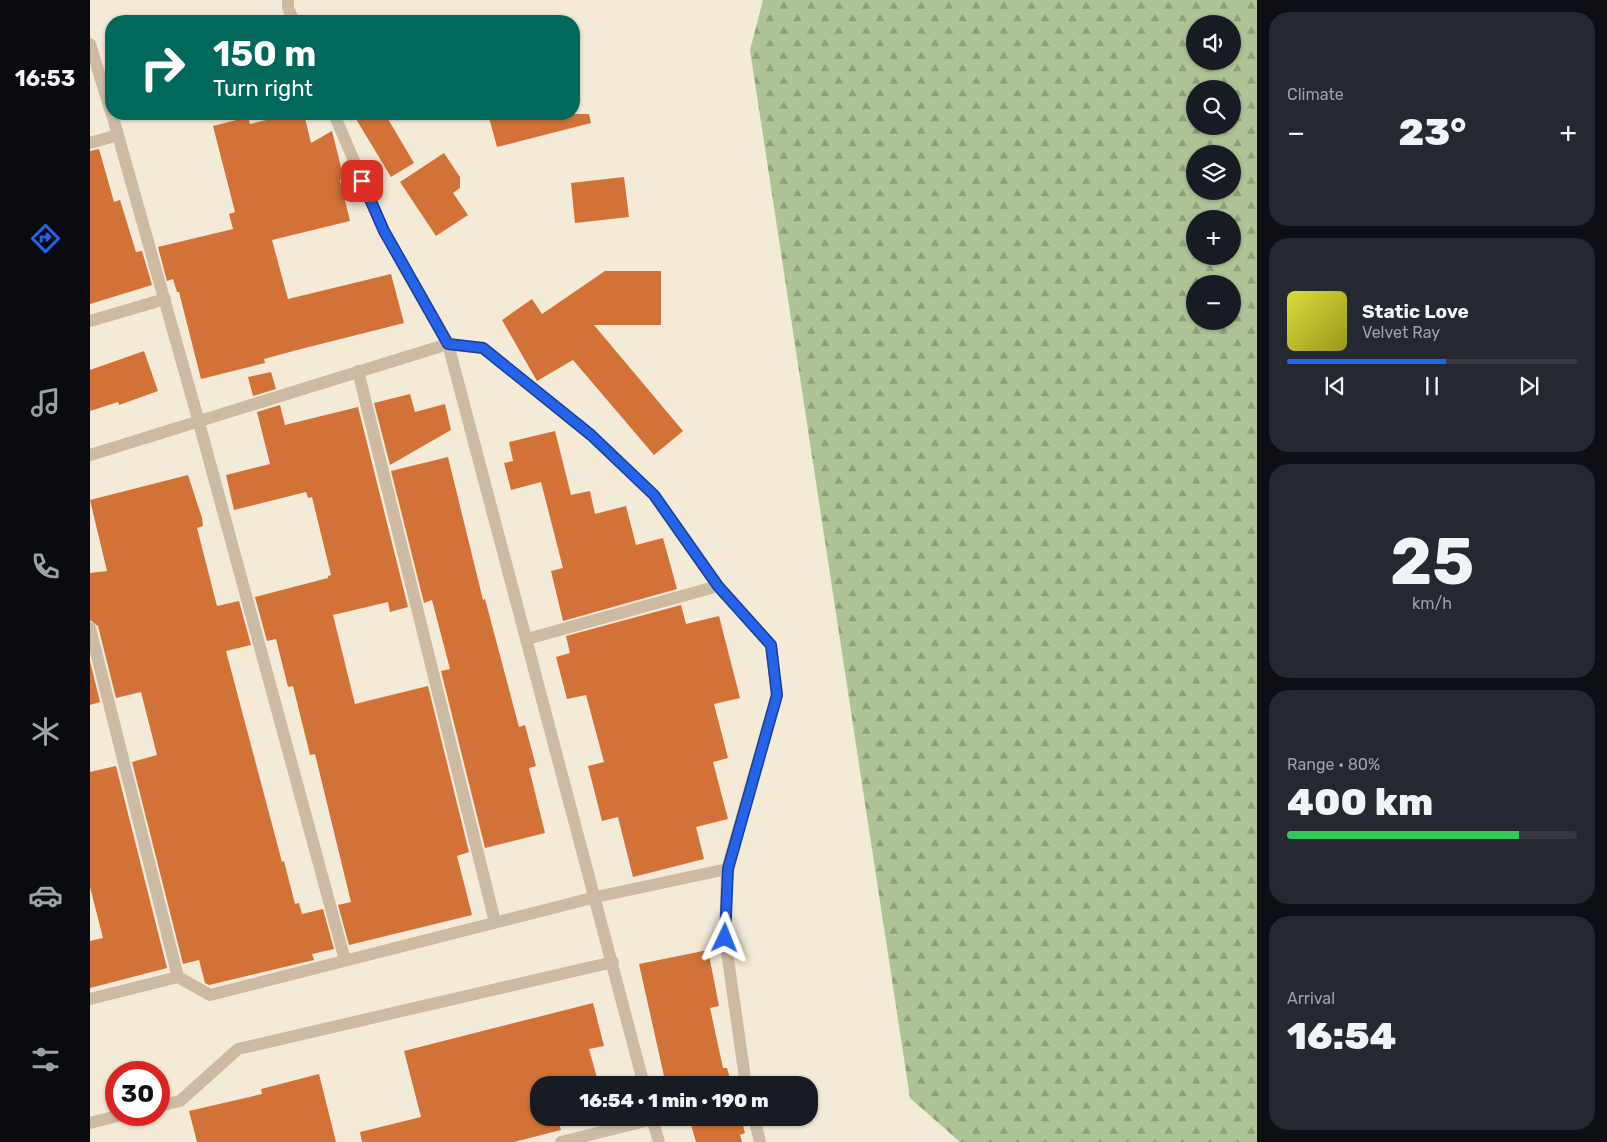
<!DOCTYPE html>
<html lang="en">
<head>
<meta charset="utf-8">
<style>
  body { margin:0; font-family:Rubik,sans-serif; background:#242831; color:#f1f3f6; height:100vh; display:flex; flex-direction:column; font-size:19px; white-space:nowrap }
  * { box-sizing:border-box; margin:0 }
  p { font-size:16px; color:#9ea1a6 }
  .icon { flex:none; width:28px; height:28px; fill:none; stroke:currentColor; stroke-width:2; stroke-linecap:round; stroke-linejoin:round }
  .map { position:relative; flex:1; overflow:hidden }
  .details { display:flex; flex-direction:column; gap:12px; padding:12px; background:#0d0f14; width:350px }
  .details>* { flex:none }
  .banner { position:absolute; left:15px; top:15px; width:475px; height:105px; border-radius:20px; box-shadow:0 1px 4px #0004; background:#00695c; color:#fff; overflow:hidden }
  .fabs { position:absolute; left:1096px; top:15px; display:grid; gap:10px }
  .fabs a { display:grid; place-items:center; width:55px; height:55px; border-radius:50%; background:#171b24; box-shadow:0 1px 4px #0004; font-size:25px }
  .speed { position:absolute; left:15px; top:1061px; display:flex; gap:10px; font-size:25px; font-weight:700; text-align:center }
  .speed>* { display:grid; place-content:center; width:65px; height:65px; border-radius:50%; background:#171b24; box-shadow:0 1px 4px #0004; line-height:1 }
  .speed .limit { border:8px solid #d22; background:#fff; color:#111 }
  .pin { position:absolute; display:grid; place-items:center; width:42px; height:42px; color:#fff; margin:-21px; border-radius:10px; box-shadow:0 2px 8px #0006 }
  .me { position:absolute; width:55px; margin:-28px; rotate:2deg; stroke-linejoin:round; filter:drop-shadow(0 0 4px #0008) }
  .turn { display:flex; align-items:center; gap:18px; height:105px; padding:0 25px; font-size:22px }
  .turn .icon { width:65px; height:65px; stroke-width:2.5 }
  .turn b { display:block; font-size:35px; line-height:42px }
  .big { font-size:38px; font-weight:800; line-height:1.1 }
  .details .card { flex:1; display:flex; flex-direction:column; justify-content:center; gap:8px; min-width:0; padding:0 18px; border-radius:20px; background:#242831 }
  .details .dial { align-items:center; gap:0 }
  .dial b { font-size:65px; line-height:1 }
  .song { display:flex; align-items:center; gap:15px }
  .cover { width:60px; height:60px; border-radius:8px; background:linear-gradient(135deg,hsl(60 70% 55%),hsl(60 70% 35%)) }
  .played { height:5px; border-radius:2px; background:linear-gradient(90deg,#2563eb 55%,#363941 55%) }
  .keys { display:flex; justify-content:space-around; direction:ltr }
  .heat { display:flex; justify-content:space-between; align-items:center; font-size:28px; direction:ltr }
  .charge { height:8px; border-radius:4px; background:linear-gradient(90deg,#34c759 80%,#363941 0) }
  .trip { position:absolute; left:440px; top:1076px; width:288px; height:50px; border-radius:20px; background:#171b24; box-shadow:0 1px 4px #0004; font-weight:800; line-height:50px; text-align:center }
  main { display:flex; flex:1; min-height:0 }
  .tab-bar { display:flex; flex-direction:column; width:90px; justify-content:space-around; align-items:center; background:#090b0e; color:#9ea1a6 }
  .tab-bar .icon { width:35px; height:35px }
  .tab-bar .selected { color:#2563eb }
  .tab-bar b { font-size:22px; color:#f1f3f6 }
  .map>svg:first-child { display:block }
  .forest { fill:url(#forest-firs); fill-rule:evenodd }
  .building { fill:#d27237 }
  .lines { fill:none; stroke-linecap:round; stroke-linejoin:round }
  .minor { stroke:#ccbba2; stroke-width:12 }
  .route-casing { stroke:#184099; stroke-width:12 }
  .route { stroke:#2563eb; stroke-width:9 }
</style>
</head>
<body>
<main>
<nav class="tab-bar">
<b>16:53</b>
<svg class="icon selected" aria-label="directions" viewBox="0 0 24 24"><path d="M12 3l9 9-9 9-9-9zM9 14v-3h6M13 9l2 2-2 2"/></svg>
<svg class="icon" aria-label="music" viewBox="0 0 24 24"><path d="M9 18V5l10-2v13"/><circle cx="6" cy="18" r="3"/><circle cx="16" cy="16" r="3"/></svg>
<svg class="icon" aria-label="phone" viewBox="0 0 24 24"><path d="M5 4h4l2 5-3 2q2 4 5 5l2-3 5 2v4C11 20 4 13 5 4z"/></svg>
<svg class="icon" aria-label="climate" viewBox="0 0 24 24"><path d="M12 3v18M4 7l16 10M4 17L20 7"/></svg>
<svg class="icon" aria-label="car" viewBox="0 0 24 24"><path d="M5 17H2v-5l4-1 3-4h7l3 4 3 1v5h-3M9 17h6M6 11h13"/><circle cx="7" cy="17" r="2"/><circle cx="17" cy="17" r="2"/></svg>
<svg class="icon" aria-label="filters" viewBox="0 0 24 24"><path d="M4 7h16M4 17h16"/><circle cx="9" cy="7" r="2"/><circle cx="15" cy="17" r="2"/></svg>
</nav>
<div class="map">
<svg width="1167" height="1142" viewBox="0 0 1167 1142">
  <defs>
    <pattern id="forest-firs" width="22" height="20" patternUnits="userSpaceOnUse" patternTransform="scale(1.25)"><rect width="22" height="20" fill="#aec496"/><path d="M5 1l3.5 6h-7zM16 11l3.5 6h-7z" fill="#8ea07a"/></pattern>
  </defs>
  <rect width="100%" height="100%" fill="#f3ead7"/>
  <!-- forest -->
  <path class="forest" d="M673 0H1167V1142H870L820 1098 660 50ZM1105 24H1142V61H1105ZM1105 89H1142V126H1105ZM1105 154H1142V191H1105ZM1105 219H1142V256H1105ZM1105 284H1142V321H1105Z"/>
  <!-- building -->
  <g class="building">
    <polygon points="200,114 214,114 221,143 242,131 254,179 250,180 260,221 182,240 198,299 301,274 314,323 207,350 174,359 175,363 111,379 89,292 87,292 83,279 77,281 68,247 143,229 139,214 145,212 123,126 158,117 160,124"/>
    <polygon points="263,114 295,114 324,163 301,177"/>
    <polygon points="398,114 499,114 501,123 407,147"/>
    <polygon points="9,149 24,202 30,200 46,252 52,251 62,285 0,304 0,151"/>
    <polygon points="354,153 370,177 370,188 363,193 378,215 346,236 310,182"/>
    <polygon points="534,177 539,217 485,223 481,183"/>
    <polygon points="515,271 571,271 571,325 504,325 593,431 564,455 483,360 447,381 412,320 442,299 452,314"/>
    <polygon points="54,351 68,391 29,405 28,402 0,411 0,370"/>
    <polygon points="181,372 186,389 163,396 158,377"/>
    <polygon points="320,394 325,412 355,404 361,430 300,465 284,403"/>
    <polygon points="190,405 195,425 268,407 318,607 300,612 298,602 243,615 265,704 338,686 379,852 367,856 382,915 259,945 248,905 261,902 225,754 220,755 203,686 198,687 186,639 177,641 165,597 238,578 238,576 241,575 222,497 218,498 216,492 144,510 136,475 180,464 167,412"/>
    <polygon points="465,431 481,495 500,491 505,514 536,506 546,545 573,538 587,589 473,621 461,571 473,568 451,482 421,490 414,463 423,461 419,442"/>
    <polygon points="358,457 393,600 395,599 429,727 435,725 446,766 439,768 455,833 395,848 351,671 360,669 342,600 334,603 301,471"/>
    <polygon points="98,475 112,518 113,526 107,528 127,606 149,601 161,645 136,651 192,862 194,861 205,904 209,903 212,914 233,909 244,949 222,954 224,960 119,985 115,983 109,960 93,964 42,762 67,755 51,692 26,698 8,626 0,620 0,573 17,571 0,500"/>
    <polygon points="591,605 596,624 629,616 650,698 624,704 638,758 623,762 638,819 606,827 614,859 543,877 528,817 512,821 498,766 514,762 496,695 477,699 466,657 480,653 476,636"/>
    <polygon points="0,661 10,702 0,705"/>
    <polygon points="26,766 77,968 0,988 0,941 13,938 0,887 0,772"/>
    <polygon points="618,950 629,1006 620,1008 633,1068 637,1068 642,1085 576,1085 549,964"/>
    <polygon points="503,1003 514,1046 499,1049 509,1085 449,1085 449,1118 491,1118 469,1123 471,1130 424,1142 272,1142 270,1132 331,1117 314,1051"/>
    <polygon points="229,1074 246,1142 107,1142 99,1111 172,1094 171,1089"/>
    <polygon points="599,1118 651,1118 655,1133 650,1135 652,1142 606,1142"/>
  </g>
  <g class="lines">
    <!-- minor -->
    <g class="minor">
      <polyline points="198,0 198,8 204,21"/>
      <polyline points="0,44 21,112"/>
      <polyline points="22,114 108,419 255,960"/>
      <polyline points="244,114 294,231 358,344 554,1085"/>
      <polyline points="0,143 28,135"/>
      <polyline points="0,321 75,299"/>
      <polyline points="268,371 405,922"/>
      <polyline points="0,455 358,344 393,348 501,435 564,495 628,586 681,645 687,695 637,869 635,938 656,1085"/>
      <polyline points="0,628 88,977"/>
      <polyline points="437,639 628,586"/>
      <polyline points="0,999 88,977 120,995 506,897 637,869"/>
      <polyline points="69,1106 90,1101 148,1049 523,962"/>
      <polyline points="562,1118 569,1142"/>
      <polyline points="664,1118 670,1142"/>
      <polyline points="0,1123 31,1115"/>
      <polyline points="471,1142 563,1119"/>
    </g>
  </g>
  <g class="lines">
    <!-- route casing -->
    <g class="route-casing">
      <polyline id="route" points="272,181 294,231 358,344 393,348 501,435 564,495 628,586 681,645 687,695 638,869 635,938"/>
    </g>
    <!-- route -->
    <use href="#route" class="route"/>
  </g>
</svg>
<div class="fabs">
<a><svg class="icon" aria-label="sound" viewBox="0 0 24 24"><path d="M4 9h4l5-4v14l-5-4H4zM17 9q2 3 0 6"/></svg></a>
<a><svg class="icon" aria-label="search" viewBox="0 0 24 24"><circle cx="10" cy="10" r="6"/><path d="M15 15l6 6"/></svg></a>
<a><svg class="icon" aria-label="layers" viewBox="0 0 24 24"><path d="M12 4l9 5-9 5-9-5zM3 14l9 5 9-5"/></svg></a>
<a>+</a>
<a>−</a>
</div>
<div class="speed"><div class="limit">30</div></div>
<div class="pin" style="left:272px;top:181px;background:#d93025"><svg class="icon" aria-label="arrive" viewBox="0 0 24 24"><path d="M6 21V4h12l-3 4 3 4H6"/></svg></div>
<svg class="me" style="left:635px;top:938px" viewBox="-20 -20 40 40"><path d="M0-17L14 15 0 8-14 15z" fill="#2563eb" stroke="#fff" stroke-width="4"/></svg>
<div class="trip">16:54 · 1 min · 190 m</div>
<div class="banner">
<div class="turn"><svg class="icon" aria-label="right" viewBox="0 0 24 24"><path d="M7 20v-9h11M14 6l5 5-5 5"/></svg><div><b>150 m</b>Turn right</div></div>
</div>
</div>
<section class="details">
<div class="card"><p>Climate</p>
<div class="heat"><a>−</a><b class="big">23°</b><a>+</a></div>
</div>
<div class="card">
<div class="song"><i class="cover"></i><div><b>Static Love</b><p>Velvet Ray</p></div></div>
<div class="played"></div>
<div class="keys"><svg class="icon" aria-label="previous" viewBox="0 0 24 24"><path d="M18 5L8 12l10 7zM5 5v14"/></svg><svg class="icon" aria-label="pause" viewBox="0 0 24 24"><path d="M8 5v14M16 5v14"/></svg><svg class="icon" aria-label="next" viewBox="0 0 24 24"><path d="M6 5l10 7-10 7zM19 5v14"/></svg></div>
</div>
<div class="card dial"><b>25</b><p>km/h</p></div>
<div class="card"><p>Range · 80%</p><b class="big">400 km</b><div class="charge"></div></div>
<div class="card"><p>Arrival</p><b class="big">16:54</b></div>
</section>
</main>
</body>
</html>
